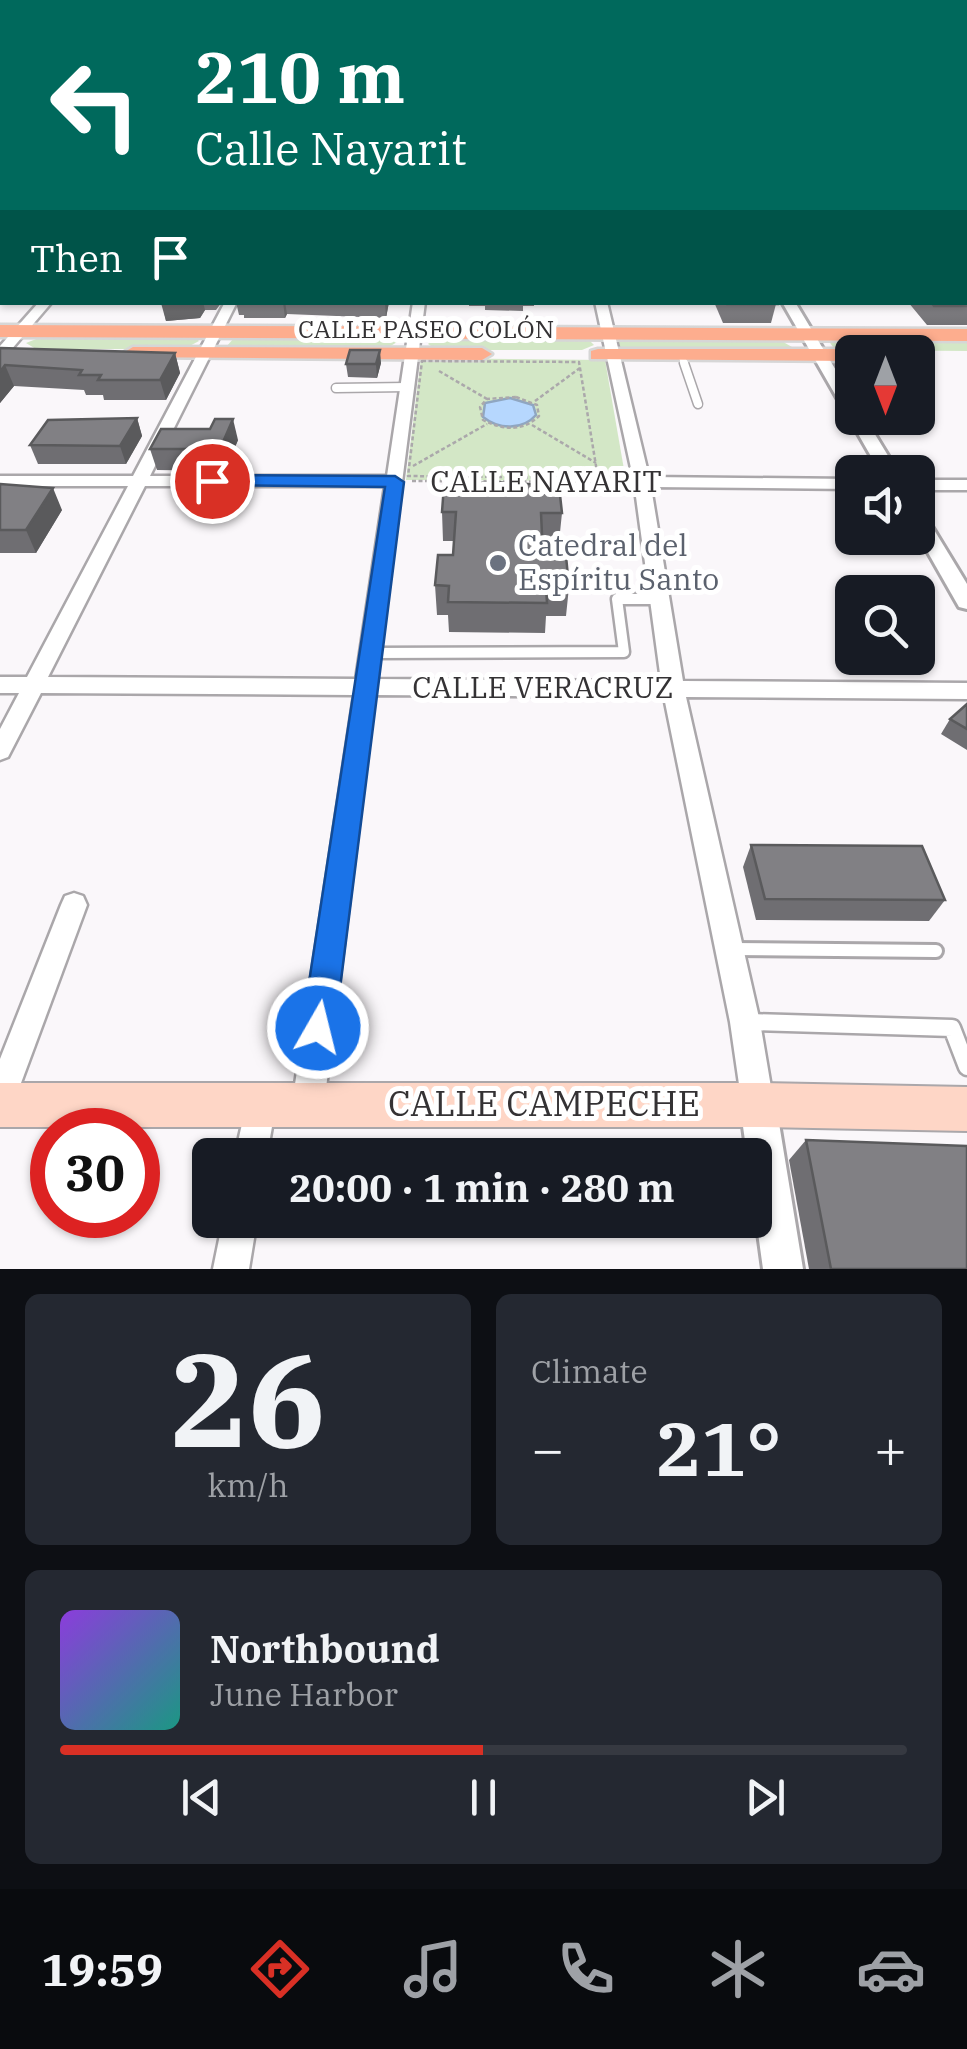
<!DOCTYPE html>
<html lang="en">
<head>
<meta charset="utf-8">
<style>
  body { margin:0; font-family:"IBM Plex Serif",serif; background:#242831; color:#f1f3f6; height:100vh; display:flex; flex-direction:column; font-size:38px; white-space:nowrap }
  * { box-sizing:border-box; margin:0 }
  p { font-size:32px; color:#9ea1a6 }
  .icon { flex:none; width:55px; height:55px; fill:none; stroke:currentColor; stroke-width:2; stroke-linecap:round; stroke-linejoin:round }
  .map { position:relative; height:1269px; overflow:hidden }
  .panel { display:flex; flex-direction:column; gap:25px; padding:25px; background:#0d0f14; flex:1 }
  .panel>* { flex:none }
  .banner { position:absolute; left:0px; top:0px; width:968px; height:305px; box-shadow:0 2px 8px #0004; background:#00695c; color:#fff; overflow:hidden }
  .needle { width:65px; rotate:180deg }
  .tools { position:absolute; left:835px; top:335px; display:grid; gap:20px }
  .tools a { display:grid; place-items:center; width:100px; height:100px; border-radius:15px; background:#171b24; box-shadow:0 2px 8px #0004; font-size:50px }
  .speed { position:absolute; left:30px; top:1108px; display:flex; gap:20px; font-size:50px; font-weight:700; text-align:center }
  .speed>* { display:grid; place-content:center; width:130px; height:130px; border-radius:50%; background:#171b24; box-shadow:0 2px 8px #0004; line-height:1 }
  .speed .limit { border:15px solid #d22; background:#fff; color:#111 }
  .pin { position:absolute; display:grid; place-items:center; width:85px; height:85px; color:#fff; margin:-42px; border:5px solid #fff; border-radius:50%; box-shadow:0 2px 10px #0007 }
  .me { position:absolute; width:110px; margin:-55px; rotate:8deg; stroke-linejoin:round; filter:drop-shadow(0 0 8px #0008) }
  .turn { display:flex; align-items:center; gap:35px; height:210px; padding:0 30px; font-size:45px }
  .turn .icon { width:130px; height:130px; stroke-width:2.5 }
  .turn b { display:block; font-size:70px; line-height:85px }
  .then { display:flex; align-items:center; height:95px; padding:0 30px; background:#0003; gap:20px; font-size:38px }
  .big { font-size:75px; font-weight:800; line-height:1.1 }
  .panel .widget { flex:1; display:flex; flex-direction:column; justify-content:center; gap:15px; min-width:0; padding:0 35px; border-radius:15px; background:#242831 }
  .panel .dial { align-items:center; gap:0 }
  .dial b { font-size:130px; line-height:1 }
  .song { display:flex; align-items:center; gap:30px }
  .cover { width:120px; height:120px; border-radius:15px; background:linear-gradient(135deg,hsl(270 70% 55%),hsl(170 70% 35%)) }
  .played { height:10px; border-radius:5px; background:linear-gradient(90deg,#d93025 50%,#363941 50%) }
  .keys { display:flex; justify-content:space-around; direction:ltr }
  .heat { display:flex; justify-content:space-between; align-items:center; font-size:55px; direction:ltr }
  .panel .tiles { flex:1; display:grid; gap:25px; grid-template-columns:1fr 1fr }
  .widget:last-child { grid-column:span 2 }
  .trip { position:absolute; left:192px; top:1138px; width:580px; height:100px; border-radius:15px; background:#171b24; box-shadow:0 2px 8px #0004; font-weight:800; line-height:100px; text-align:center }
  .menu { display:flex; height:160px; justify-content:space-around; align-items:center; background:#090b0e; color:#9ea1a6 }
  .menu .icon { width:70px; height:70px }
  .menu .active { color:#d93025 }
  .menu b { font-size:45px; color:#f1f3f6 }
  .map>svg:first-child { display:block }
  .green { fill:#d3e7c6 }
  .water { fill:#b6d7fe; stroke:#8fa6c1; stroke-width:2.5 }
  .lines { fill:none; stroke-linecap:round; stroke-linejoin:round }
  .service-far4-casing { stroke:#aaa7aa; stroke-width:9 }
  .service-far3-casing { stroke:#aaa7aa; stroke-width:11 }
  .service-far2-casing { stroke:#aaa7aa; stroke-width:15 }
  .service-far1-casing { stroke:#aaa7aa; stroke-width:18 }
  .service-casing { stroke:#aaa7aa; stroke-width:21 }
  .minor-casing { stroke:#aaa7aa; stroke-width:5 }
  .tertiary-casing { stroke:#aaa7aa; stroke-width:6 }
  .secondary-casing { stroke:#aaa7aa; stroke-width:4 }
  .primary-casing { stroke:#d6d6d6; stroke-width:5 }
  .path { stroke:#aba8ab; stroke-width:2.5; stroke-dasharray:4 2.5; stroke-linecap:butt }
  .service-far4 { stroke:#fff; stroke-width:6 }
  .service-far3 { stroke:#fff; stroke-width:8 }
  .service-far2 { stroke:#fff; stroke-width:10 }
  .service-far1 { stroke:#fff; stroke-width:12 }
  .service { stroke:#fff; stroke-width:16 }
  .minor { fill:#fff; fill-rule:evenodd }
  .tertiary { fill:#fff; fill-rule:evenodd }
  .secondary { fill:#fed6c6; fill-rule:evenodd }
  .primary { fill:#fdad8e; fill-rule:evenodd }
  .wall { fill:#6f6e72 }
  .shaded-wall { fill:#5a5a5c }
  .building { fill:#818084; stroke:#5a5a5c; stroke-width:2.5 }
  .route { fill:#1a73e8; stroke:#114b97; stroke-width:2.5 }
  .worship-dot { fill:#6b7280; stroke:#fff; stroke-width:4 }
  .labels { text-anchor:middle; stroke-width:10; stroke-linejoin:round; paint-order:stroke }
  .far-street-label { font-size:25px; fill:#343234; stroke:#fff }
  .street-label { font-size:30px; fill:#343234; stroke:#fff }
  .worship-label { font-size:30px; fill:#5b616d; stroke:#fff; text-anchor:start }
  .near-street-label { font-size:35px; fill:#343234; stroke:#fff }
</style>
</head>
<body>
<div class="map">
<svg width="967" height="1269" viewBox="0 0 967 1269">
  <rect width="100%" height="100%" fill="#faf7fa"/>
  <!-- green -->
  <g class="green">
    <polygon points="44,336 195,337 199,341 184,349 36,349 26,343"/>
    <polygon points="242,337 388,337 397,342 386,349 226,347 234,338"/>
    <polygon points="826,337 967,337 967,351 835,350"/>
    <polygon points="434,338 588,339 594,345 582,350 437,350 428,344"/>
    <polygon points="626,339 778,339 792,347 789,350 620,349 619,342"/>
    <polygon points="421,358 605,360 626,481 406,480"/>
  </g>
  <!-- water -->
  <path class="water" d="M510 398 533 405 536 415C523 430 499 430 483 417L485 403Z"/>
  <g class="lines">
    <!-- service-far4 casing -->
    <g class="service-far4-casing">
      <polyline id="service-far4" points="681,355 685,365"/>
    </g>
    <!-- service-far3 casing -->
    <g class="service-far3-casing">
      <g id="service-far3">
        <polyline points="684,363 698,404"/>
        <polyline points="336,388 407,387"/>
      </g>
    </g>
    <!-- service-far2 casing -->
    <g class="service-far2-casing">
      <polyline id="service-far2" points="371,653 624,652 617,599 659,599"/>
    </g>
    <!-- service-far1 casing -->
    <g class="service-far1-casing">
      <polyline id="service-far1" points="732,949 936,951"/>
    </g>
    <!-- service casing -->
    <g class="service-casing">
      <polyline id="service" points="750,1022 952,1028 967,1067"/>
    </g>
    <!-- minor casing -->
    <g class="minor-casing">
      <g id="minor">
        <rect x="965" y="190" width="2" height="6"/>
        <rect x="965" y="249" width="2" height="6"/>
        <polygon points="39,302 52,302 5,357 0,358 0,346"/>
        <path d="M225 302H237L150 476H387L413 302H425L377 679 661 681 634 482 595 302H607L649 477 852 479V489L651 487 683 681 967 683V699L686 697 760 1022 774 1105 769 1116 758 1121 747 1116 742 1105 730 1022 664 697 375 695 324 1104 319 1115 308 1120 297 1115 292 1104 354 695 41 693 8 757 0 760V729L19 693H0V677H27L128 486H0V476H133ZM145 486H385L356 679 48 677Z"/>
        <rect x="918" y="480" width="49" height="10"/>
        <polygon points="74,893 83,896 87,905 11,1110 0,1115 0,1059 61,905 65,896"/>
        <polygon points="260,1088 271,1093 276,1104 267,1155 235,1155 249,1093"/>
        <polygon points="223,1220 257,1220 249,1269 213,1269"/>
      </g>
    </g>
    <!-- tertiary casing -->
    <g class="tertiary-casing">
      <g id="tertiary">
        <polygon points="782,302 795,302 852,397 852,418 865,418 898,472 880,472 849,418 851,415 844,410"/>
        <polygon points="918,513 925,515 967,584 967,609 959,607 918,535"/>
        <polygon points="758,1087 770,1093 776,1105 803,1269 763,1269 755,1211 755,1155 747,1155 740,1105 746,1093"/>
      </g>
    </g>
    <!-- secondary casing -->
    <g class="secondary-casing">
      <polygon id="secondary" points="0,1083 758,1083 967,1087 967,1131 758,1127 0,1127"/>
    </g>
    <!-- primary casing -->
    <g class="primary-casing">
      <g id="primary">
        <polygon points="0,325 967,329 967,341 0,337"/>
        <polygon points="133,347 482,348 492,354 482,360 126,357 123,353"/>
        <polygon points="598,349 852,349 860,352 852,352 852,361 591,359 591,351"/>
      </g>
    </g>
    <!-- path -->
    <g class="path">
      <polygon points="422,361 579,362 598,478 408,476"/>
      <polyline points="439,371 487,399"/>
      <path d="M516 397 537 405 539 416C522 432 503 430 483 420L480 407 487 399Z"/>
      <polyline points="535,401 580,368"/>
      <polyline points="532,425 596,463"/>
      <polyline points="413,466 487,424"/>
      <polyline points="412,481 622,482"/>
    </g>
    <!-- service-far4 -->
    <use href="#service-far4" class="service-far4"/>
    <!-- service-far3 -->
    <use href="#service-far3" class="service-far3"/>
    <!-- service-far2 -->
    <use href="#service-far2" class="service-far2"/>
    <!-- service-far1 -->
    <use href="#service-far1" class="service-far1"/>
    <!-- service -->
    <use href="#service" class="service"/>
    <!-- minor -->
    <use href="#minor" class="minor"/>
    <!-- tertiary -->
    <use href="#tertiary" class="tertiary"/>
    <!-- secondary -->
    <use href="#secondary" class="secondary"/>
    <!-- primary -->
    <use href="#primary" class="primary"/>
  </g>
  <!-- wall -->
  <g class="wall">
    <polygon points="0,151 2,151 2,219 0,218"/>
    <rect x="965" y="151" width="2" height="23"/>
    <polygon points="967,288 967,325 927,325 908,302 965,302"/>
    <polygon points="162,302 222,302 216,310 205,310 200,318 166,321"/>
    <polygon points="236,302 389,302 386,318 287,314 285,318 244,318 244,315 239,315"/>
    <polygon points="469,302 534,302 534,306 523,306 523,311 485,310 485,306 469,306"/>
    <polygon points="714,302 774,302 776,304 771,323 723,323"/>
    <polygon points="0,348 175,353 180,373 166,400 104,400 103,395 86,395 84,390 14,386 0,403"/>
    <polygon points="381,363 377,378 348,377 346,364"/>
    <polygon points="137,418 142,436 126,464 38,464 30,445"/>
    <polygon points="238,440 225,471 157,470 150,449"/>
    <polygon points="0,484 62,510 36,553 0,553"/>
    <polygon points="442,512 562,513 559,542 542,542 543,556 569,587 566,616 546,616 545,633 449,632 448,615 437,615 435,585 453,555 454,541 443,541"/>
    <polygon points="967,704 967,750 941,734 950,719"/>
    <polygon points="751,845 945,900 929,921 756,920 743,867"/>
    <polygon points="806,1140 967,1269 809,1269 789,1160"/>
  </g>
  <!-- shaded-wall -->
  <g class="shaded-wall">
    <polygon points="2,162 2,187 0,189 0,164"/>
    <polygon points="169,302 203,302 205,310 200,318 166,321 161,303"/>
    <polygon points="283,302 285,302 287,314 285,318"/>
    <polygon points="385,302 389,302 386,318"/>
    <polygon points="380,350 381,363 377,378 376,364"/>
    <polygon points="175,353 180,373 166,400 160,380"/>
    <polygon points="5,365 14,386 0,403 0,372"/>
    <polygon points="137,418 142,436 126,464 120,446"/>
    <polygon points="233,419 238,440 225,471 220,449"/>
    <polygon points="53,488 62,510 36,553 26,530"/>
  </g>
  <!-- building -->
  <g class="building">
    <rect x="0" y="178" width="2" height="20"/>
    <polygon points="965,286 967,288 967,306 934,306 931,302 965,302"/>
    <polygon points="726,302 774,302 776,304 727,304"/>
    <polygon points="0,348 175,353 160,380 98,380 101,375 79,375 82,370 5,365 0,372"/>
    <polygon points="350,350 380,350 376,364 346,364"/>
    <polygon points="137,418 120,446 30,445 48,420"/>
    <polygon points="215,419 233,419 220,449 150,449 161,429 210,429"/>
    <polygon points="497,482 559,486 562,513 541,513 543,556 566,556 569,587 546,587 547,603 448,602 449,586 435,585 438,555 453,555 456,512 442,512 444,485"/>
    <polygon points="0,484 53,488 26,530 0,530"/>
    <polygon points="967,704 967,729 950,719"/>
    <polygon points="751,845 922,846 945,900 765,899"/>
    <polygon points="806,1140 967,1146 967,1269 831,1269"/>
  </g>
  <!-- sky -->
  <linearGradient id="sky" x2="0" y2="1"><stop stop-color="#94c2f1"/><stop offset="0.46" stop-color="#fdfbfd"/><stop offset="1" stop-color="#fdfbfd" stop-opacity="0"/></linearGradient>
  <rect width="967" height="329" fill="url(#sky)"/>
  <!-- route -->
  <polygon class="route" points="212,475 395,476 404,482 335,1028 330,1040 318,1045 307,1040 302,1028 385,487 206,485 203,481"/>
  <!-- markers -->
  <circle class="worship-dot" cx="498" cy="563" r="10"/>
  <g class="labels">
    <!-- far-street labels -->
    <g class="far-street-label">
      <text x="426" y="338">CALLE PASEO COLÓN</text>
    </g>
    <!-- street labels -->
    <g class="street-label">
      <text x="546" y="492">CALLE NAYARIT</text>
      <text x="543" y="698">CALLE VERACRUZ</text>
    </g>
    <!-- worship labels -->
    <g class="worship-label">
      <text x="518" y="556">Catedral del<tspan x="518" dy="34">Espíritu Santo</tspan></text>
    </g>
    <!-- near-street labels -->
    <g class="near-street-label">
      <text x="544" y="1116">CALLE CAMPECHE</text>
    </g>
  </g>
</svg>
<div class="tools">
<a><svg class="needle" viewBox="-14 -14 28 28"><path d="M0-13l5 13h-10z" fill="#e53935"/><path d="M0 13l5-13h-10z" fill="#9ea1a6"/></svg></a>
<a><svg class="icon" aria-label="sound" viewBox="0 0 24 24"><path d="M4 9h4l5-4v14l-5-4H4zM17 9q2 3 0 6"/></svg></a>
<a><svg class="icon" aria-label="search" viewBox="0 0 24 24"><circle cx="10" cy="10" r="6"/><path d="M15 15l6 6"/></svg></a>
</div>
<div class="speed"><div class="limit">30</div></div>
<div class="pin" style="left:212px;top:481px;background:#d93025"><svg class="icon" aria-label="arrive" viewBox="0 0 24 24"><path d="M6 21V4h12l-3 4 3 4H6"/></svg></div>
<svg class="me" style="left:318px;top:1028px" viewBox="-20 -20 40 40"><circle r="17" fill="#1a73e8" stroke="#fff" stroke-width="3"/><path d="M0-11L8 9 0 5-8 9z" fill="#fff"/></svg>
<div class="trip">20:00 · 1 min · 280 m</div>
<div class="banner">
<div class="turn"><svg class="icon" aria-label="left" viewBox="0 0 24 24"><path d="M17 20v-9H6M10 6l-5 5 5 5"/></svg><div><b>210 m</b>Calle Nayarit</div></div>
<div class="then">Then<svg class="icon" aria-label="arrive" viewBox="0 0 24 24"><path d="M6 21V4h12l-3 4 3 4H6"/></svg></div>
</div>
</div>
<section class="panel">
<div class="tiles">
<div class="widget dial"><b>26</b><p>km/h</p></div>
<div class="widget"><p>Climate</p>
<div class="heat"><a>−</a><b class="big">21°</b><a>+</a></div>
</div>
<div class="widget">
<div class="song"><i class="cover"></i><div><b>Northbound</b><p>June Harbor</p></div></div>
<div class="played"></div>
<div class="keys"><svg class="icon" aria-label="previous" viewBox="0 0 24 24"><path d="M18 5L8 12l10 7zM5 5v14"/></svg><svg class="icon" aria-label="pause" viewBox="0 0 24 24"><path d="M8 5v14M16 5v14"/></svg><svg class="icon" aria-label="next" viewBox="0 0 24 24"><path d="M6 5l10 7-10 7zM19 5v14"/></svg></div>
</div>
</div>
</section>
<nav class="menu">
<b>19:59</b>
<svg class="icon active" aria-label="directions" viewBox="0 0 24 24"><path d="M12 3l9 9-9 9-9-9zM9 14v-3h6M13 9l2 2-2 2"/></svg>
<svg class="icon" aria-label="music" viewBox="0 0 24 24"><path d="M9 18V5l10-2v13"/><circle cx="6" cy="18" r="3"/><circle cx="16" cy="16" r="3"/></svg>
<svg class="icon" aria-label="phone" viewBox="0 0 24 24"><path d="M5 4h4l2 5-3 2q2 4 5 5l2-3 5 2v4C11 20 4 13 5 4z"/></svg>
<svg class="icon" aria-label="climate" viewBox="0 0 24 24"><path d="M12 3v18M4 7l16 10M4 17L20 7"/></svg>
<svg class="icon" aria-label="car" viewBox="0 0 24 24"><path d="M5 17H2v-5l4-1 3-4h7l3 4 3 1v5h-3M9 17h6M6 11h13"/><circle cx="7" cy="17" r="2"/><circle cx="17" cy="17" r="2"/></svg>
</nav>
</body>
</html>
